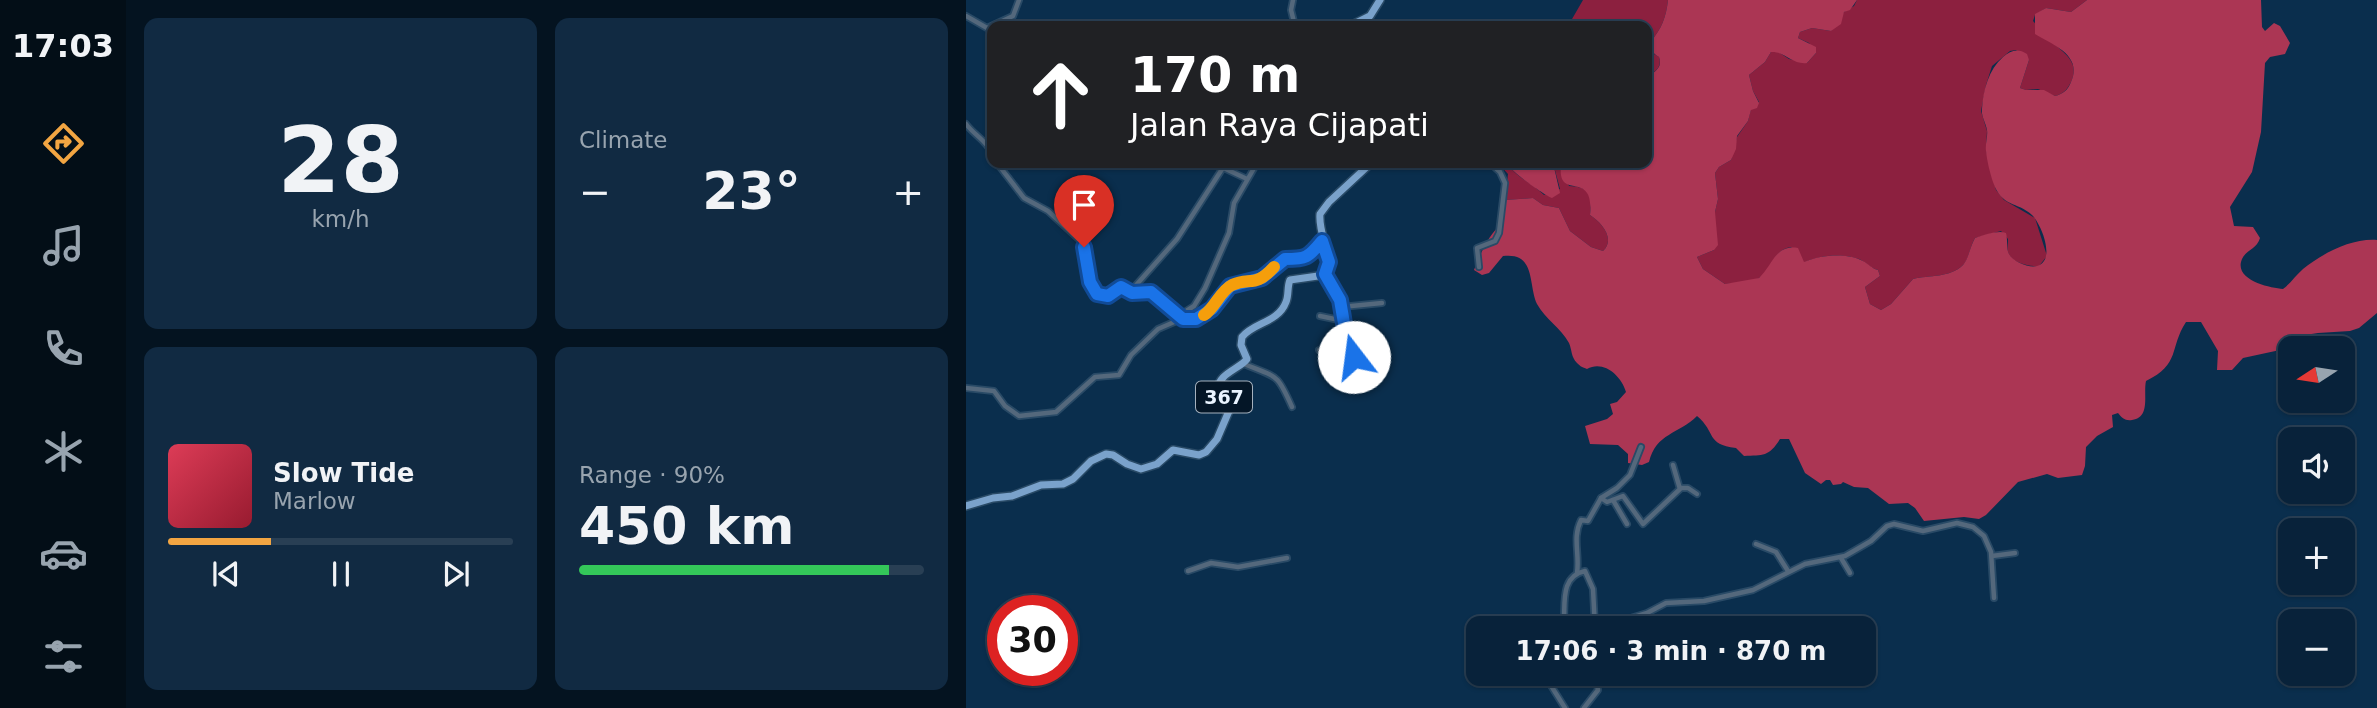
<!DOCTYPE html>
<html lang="en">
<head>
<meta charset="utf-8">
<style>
  body { margin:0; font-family:"DejaVu Sans",sans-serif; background:#112a42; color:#f1f3f6; height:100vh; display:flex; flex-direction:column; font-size:26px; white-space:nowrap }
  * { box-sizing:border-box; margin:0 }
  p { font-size:23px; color:#98a4af }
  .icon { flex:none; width:38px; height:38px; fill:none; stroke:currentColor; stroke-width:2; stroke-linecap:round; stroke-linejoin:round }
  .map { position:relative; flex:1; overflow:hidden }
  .sheet { display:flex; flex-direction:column; gap:18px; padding:18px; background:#041320; width:840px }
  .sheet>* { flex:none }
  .banner { position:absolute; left:21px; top:21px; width:665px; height:147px; border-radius:14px; box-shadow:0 2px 5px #0004,0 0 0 2px #293f54; background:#202124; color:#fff; overflow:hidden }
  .needle { width:46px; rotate:258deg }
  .tools { position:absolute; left:1312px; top:336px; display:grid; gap:14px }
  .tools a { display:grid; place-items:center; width:77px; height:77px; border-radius:14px; background:#08223a; box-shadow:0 2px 5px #0004,0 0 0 2px #293f54; font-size:35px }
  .speed { position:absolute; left:21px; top:595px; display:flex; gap:14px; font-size:35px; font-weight:700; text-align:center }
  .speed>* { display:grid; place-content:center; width:91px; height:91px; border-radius:50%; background:#08223a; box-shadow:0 2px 5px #0004,0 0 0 2px #293f54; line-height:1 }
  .speed .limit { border:10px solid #d22; background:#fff; color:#111 }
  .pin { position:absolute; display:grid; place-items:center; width:60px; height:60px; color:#fff; margin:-72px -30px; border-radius:50% 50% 50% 0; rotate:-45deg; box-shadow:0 0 7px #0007 }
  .pin .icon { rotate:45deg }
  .me { position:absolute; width:77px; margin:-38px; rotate:345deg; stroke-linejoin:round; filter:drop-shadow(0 0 5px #0008) }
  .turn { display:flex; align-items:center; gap:24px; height:147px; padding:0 28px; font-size:32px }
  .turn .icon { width:91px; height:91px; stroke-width:2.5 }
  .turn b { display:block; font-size:49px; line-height:60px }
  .big { font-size:52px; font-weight:700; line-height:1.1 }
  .sheet .card { flex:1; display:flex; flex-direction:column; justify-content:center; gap:10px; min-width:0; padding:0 24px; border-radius:14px; background:#112a42 }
  .sheet .dial { align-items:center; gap:0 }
  .dial b { font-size:91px; line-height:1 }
  .song { display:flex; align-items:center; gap:21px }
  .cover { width:84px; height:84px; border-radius:10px; background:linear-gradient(135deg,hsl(350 70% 55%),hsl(350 70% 35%)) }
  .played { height:7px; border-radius:4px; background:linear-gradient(90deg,#f2a542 30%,#293f54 30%) }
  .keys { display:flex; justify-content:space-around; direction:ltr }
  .heat { display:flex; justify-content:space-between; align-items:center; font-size:38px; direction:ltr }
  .charge { height:10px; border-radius:5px; background:linear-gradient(90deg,#34c759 90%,#293f54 0) }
  .sheet .tiles { flex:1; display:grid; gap:18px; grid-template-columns:repeat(2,1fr) }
  .trip { position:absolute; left:500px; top:616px; width:410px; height:70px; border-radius:14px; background:#08223a; box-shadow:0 2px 5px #0004,0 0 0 2px #293f54; font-weight:700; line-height:70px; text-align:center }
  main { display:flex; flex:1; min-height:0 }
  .dock { display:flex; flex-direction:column; width:126px; justify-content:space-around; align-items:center; background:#030e17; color:#98a4af }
  .dock .icon { width:49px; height:49px }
  .dock .selected { color:#f2a542 }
  .dock b { font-size:32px; color:#f1f3f6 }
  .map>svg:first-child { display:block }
  .green { fill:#8c203f }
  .forest { fill:#ab3654 }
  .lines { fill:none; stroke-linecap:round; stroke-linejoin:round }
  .street-casing { stroke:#294a66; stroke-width:8 }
  .primary-casing { stroke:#294a66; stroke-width:10 }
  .street { stroke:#54687c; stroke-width:4.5 }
  .primary { stroke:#7aa2cb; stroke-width:7 }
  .route-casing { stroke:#114b97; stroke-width:18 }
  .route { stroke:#1a73e8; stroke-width:12 }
  .slow { stroke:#f59e0b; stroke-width:12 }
  .labels { text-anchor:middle; stroke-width:7; stroke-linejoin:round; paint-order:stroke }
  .shield { fill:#041627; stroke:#a5b1be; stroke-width:2 }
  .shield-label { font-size:19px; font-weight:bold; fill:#eaf4ff }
</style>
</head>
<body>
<main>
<nav class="dock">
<b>17:03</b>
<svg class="icon selected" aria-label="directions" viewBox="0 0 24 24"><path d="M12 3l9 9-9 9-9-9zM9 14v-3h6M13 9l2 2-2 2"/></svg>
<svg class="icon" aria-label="music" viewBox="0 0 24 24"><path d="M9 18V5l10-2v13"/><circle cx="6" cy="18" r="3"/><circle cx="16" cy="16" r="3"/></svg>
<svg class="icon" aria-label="phone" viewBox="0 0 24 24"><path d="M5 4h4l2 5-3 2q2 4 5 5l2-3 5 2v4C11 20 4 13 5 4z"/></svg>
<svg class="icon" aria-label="climate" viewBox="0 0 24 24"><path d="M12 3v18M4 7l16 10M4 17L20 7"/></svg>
<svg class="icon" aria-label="car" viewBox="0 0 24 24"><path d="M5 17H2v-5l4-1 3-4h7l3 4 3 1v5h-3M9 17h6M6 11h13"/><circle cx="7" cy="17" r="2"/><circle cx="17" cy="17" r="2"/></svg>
<svg class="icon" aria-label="filters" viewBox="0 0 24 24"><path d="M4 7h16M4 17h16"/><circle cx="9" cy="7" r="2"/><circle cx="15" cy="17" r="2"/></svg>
</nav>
<section class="sheet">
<div class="tiles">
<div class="card dial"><b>28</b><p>km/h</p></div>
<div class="card"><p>Climate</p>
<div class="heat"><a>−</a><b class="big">23°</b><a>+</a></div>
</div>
<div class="card">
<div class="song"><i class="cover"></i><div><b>Slow Tide</b><p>Marlow</p></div></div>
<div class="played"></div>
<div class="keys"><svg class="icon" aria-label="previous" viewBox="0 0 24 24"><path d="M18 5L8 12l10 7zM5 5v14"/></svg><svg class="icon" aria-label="pause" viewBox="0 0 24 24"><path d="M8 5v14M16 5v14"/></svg><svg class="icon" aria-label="next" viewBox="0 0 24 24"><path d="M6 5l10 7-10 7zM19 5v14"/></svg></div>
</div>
<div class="card"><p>Range · 90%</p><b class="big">450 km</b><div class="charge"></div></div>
</div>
</section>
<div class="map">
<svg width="1411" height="708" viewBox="0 0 1411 708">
  <rect width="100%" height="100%" fill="#0a2e4d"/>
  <!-- green -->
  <g class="green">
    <path d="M617 0H702C700 17 696 29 684 42L688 54 693 57C696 66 691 70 684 75L681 72V26H602Z"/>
    <path d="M891 0H1121L1105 12 1080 8 1069 15 1067 21C1073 27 1079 36 1086 42 1099 54 1114 62 1105 82 1101 90 1097 94 1089 96L1072 89 1060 90 1054 88 1063 60 1050 50 1044 51 1026 66 1020 85 1015 111 1021 131 1020 150 1030 190 1038 200 1069 218 1081 256 1073 266C1064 267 1045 263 1042 252 1041 248 1042 244 1042 239L1035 231 1009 238C1004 246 1003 259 997 265 984 278 963 275 947 279L925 304 915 310 904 304 899 287 914 276 912 270C904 268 900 262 893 259 876 253 853 255 837 263L825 247C806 250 808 269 793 278 785 283 769 283 759 284L737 269 731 257 748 250 749 212 752 199 749 173 753 167 765 160 771 137 782 121 785 109 793 102 787 91 783 75 799 62 805 52 811 51 823 59 841 63 850 53 843 43 832 38 834 32 846 28 865 31 878 12 888 6Z"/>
    <path d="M532 163H546L544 167C550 176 568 185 578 195L594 189 587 163H602L595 166 603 186C625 187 626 195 624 215 635 222 650 239 637 251L625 247 604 231 593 208 577 205 567 198 539 200 542 174Z"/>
  </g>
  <!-- forest -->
  <g class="forest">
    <path d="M702 0H891L884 10 878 12 875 24 865 31 846 28 834 32 832 38 850 47V53L841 63C826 65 819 51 805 52L799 62 783 75 787 91 793 103 791 108 785 110 782 121 771 136 770 149 765 160 753 167 749 173 752 199 749 212 752 245 748 250 731 257 737 269 759 284 793 278C807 265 809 244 832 248L838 262C853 255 881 252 897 261 903 264 905 268 912 270L914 276 899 287 904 304 915 310 925 304 947 279C963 275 984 278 997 265 1003 258 1004 246 1009 238 1018 235 1032 230 1040 233 1042 240 1040 248 1043 254 1047 262 1063 268 1071 266 1090 261 1076 225 1066 215 1051 201 1036 208 1027 182 1024 173 1021 161 1020 151 1019 144 1022 137 1021 130 1020 123 1015 116 1016 109 1017 90 1023 69 1037 57 1045 50 1052 48 1061 54L1063 60 1054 88 1060 90H1078L1089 96C1097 94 1102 90 1105 82 1117 55 1087 45 1069 34V14L1080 8 1105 12 1121 0H1295L1296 27 1299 31 1308 23 1314 26 1324 43 1319 54 1304 57 1299 63 1295 132 1286 172 1264 207 1268 226 1287 227 1294 238C1291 249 1280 250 1276 259 1267 280 1304 288 1317 289 1325 283 1330 275 1337 269 1357 253 1386 238 1411 240V313L1393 328 1384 331 1352 333 1339 335 1314 350 1277 358 1266 370H1251L1252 351 1235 322H1220C1203 348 1215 364 1180 381 1177 395 1185 417 1166 420 1159 421 1156 418 1152 413L1146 415 1147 427 1131 436 1120 447 1119 466 1116 475 1092 478 1081 474 1052 482 1020 515 1013 519 998 517 958 521 949 508 942 503 923 504 902 488 888 487 877 482 875 484 867 485 864 480H860L855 484 839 473 823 439H814C803 457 797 455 778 456L770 448C739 444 751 433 731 416 713 434 690 433 683 462L676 465 662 463V454L652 445 624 444 619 426 641 419 647 414 644 404 651 402 660 392C655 375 637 360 621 369 616 367 615 367 611 363 605 357 606 350 603 343 595 328 579 319 571 304 562 284 570 252 537 256L523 273 516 275 508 270C514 255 523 233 536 224L539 200 567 198 577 205 593 208 604 231 625 247 637 251C650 239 635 222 624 215 629 168 591 202 595 166L609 163C620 169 627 171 639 168L642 163H681V72L685 75C692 69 696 66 693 57 686 53 685 50 684 42 696 29 700 17 702 0Z"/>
    <path d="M546 163H587L594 193 586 198C580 196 547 173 544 167Z"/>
  </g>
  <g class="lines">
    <!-- street casing -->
    <g class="street-casing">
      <g id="street">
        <polyline points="327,0 325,10 329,26"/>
        <polyline points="0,16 21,28 47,16 53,0"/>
        <path d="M0 124C8 135 20 140 26 153"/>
        <polyline points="31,163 58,198 82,211 116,242 124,282 131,294 142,296 155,287 166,293 185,292 216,318"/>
        <polyline points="247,163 281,179"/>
        <polyline points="513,267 511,248 529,241 533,233 539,183 534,172 524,163"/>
        <polyline points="359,274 374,300 380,335 388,357"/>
        <polyline points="164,292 211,239 260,163"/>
        <polyline points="375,307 416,303"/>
        <polyline points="214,315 228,306 239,288 263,233 268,203 291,163"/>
        <polyline points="354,316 378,321"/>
        <polyline points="353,350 383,342"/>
        <path d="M278 364C312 378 311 373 326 407"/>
        <path d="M0 388 28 391 39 406 53 416 90 412 129 377 153 375 165 355 192 329 215 319 236 316 246 308 264 286 296 278 319 259C340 259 342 258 356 241"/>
        <polyline points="714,488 722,488 731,494"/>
        <polyline points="635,498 641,502 657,496 677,524 714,489 707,465"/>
        <polyline points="647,500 661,524"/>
        <polyline points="790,544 810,552 822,571"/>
        <polyline points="1026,556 1049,553"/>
        <polyline points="875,558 884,573"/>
        <polyline points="222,571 245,563 272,567 321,558"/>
        <path d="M611 573C614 554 606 538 615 520L622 521 635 498 651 488 664 475 675 447"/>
        <path d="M590 628 598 620C599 601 595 576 619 571L627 589 629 628"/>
        <polyline points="632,628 681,613 700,603 738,601 787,590 839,564 879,556 905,541 921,526 928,524 957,531 991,523 1007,527 1018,536 1025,552 1028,598"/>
        <polyline points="583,674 584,684 599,708"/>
        <polyline points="618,708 632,690 629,674"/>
      </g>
    </g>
    <!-- primary casing -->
    <g class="primary-casing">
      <g id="primary">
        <polyline points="384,26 404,16 414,0"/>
        <path d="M0 506 27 498 46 496 75 485 97 484 107 479 125 461 140 454 147 455 161 464 175 469 191 464 207 450 233 455 240 452 251 439 263 411C262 401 255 397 253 389 250 375 275 368 281 359L275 345 276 337C288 322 312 323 320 302 323 295 321 287 324 280L352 276 360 272C368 258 352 235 354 214L363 202 405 163"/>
      </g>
    </g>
    <!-- street -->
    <use href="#street" class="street"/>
    <!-- primary -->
    <use href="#primary" class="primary"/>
  </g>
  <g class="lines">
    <!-- route casing -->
    <g class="route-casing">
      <path id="route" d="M118 247 124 282 131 294 142 296 155 287 166 293 185 292 217 319H230L246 309 264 286 296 278 319 259C340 259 342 258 356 241L363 262 359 274 374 300 380 335 388 357"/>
    </g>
    <!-- route -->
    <use href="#route" class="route"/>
    <!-- slow -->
    <path class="slow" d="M238 315C249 308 254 291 266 285 284 277 289 288 308 267"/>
  </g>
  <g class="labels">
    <!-- shield labels -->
    <rect class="shield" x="230" y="381.5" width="56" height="31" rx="5"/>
    <g class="shield-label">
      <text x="258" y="404">367</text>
    </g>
  </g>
</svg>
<div class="tools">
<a><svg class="needle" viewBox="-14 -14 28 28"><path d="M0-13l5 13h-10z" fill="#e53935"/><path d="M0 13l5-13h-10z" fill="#98a4af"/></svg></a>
<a><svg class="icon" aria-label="sound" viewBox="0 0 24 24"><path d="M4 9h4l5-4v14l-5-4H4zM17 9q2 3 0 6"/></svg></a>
<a>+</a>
<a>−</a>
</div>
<div class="speed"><div class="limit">30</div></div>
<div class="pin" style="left:118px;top:247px;background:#d93025"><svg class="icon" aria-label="arrive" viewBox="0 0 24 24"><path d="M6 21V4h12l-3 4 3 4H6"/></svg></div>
<svg class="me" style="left:388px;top:357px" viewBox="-20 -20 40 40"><circle r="19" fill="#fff"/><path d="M0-13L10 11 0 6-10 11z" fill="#1a73e8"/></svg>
<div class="trip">17:06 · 3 min · 870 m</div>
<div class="banner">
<div class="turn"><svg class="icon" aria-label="ahead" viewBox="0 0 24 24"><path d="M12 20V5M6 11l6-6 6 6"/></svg><div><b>170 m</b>Jalan Raya Cijapati</div></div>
</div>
</div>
</main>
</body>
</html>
